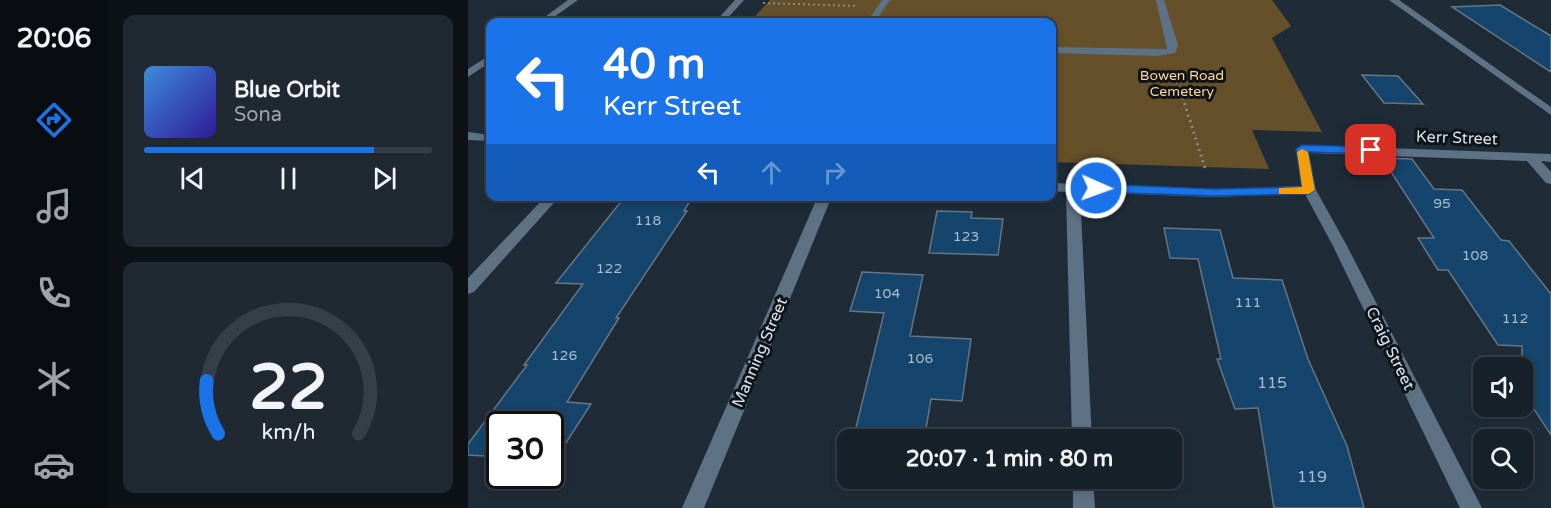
<!DOCTYPE html>
<html lang="en">
<head>
<meta charset="utf-8">
<style>
  body { margin:0; font-family:"Varela Round",sans-serif; background:#202932; color:#f1f3f6; height:100vh; display:flex; flex-direction:column; font-size:22px; white-space:nowrap }
  * { box-sizing:border-box; margin:0 }
  p { font-size:20px; color:#9ea3a8 }
  .icon { flex:none; width:33px; height:33px; fill:none; stroke:currentColor; stroke-width:2; stroke-linecap:round; stroke-linejoin:round }
  .map { position:relative; flex:1; overflow:hidden }
  .details { display:flex; flex-direction:column; gap:15px; padding:15px; background:#0d1217; width:360px }
  .details>* { flex:none }
  .banner { position:absolute; left:18px; top:18px; width:570px; height:183px; border-radius:12px; box-shadow:0 3px 9px #0003,0 0 0 2px #363e47; background:#1a73e8; color:#fff; overflow:hidden }
  .controls { position:absolute; left:1005px; top:357px; display:grid; gap:12px }
  .controls a { display:grid; place-items:center; width:60px; height:60px; border-radius:12px; background:#17212a; box-shadow:0 3px 9px #0003,0 0 0 2px #363e47; font-size:30px }
  .speed { position:absolute; left:18px; top:411px; display:flex; gap:12px; font-size:30px; font-weight:700; text-align:center }
  .speed>* { display:grid; place-content:center; width:78px; height:78px; border-radius:50%; background:#17212a; box-shadow:0 3px 9px #0003,0 0 0 2px #363e47; line-height:1 }
  .speed .limit { border:3px solid #111; border-radius:9px; background:#fff; color:#111 }
  .pin { position:absolute; display:grid; place-items:center; width:51px; height:51px; color:#fff; margin:-26px; border-radius:12px; box-shadow:0 3px 9px #0006 }
  .me { position:absolute; width:66px; margin:-33px; rotate:92deg; stroke-linejoin:round; filter:drop-shadow(0 0 4px #0008) }
  .turn { display:flex; align-items:center; gap:21px; height:126px; padding:0 18px; font-size:27px }
  .turn .icon { width:78px; height:78px; stroke-width:2.5 }
  .turn b { display:block; font-size:42px; line-height:51px }
  .lanes { display:flex; align-items:center; height:57px; padding:0 18px; background:#0003; justify-content:center; gap:30px; direction:ltr }
  .lanes .off { opacity:.35 }
  .details .widget { flex:1; display:flex; flex-direction:column; justify-content:center; gap:9px; min-width:0; padding:0 21px; border-radius:12px; background:#202932 }
  .details .dial { align-items:center; gap:0 }
  .dial svg { height:156px; overflow:visible; fill:none; stroke:#363e47; stroke-width:7; stroke-linecap:round; text-anchor:middle }
  .dial text { fill:#f1f3f6; stroke:none }
  .song { display:flex; align-items:center; gap:18px }
  .cover { width:72px; height:72px; border-radius:9px; background:linear-gradient(135deg,hsl(210 70% 55%),hsl(250 70% 35%)) }
  .played { height:6px; border-radius:3px; background:linear-gradient(90deg,#1a73e8 80%,#363e47 80%) }
  .keys { display:flex; justify-content:space-around; direction:ltr }
  .trip { position:absolute; left:369px; top:429px; width:345px; height:60px; border-radius:12px; background:#17212a; box-shadow:0 3px 9px #0003,0 0 0 2px #363e47; font-weight:700; line-height:60px; text-align:center }
  main { display:flex; flex:1; min-height:0 }
  .menu { display:flex; flex-direction:column; width:108px; justify-content:space-around; align-items:center; background:#090d11; color:#9ea3a8 }
  .menu .icon { width:42px; height:42px }
  .menu .on { color:#1a73e8 }
  .menu b { font-size:27px; color:#f1f3f6 }
  .map>svg:first-child { display:block }
  .green { fill:#665029 }
  .building { fill:#15456c; stroke:#667583; stroke-width:1.5 }
  .lines { fill:none; stroke-linecap:round; stroke-linejoin:round }
  .path-far1 { stroke:#818b95; stroke-width:2; stroke-dasharray:2 3; stroke-linecap:butt }
  .path { stroke:#818b95; stroke-width:3; stroke-dasharray:2 4; stroke-linecap:butt }
  .minor { fill:#5e7285; fill-rule:evenodd }
  .route { fill:#1a73e8; stroke:#114b97; stroke-width:1.5 }
  .slow { fill:#f59e0b }
  .labels { text-anchor:middle; stroke-width:6; stroke-linejoin:round; paint-order:stroke }
  .far-park-label { font-size:14px; fill:#fcd796; stroke:#0e1419 }
  .number-label { font-size:14px; fill:#aabccb }
  .street-label { font-size:16px; fill:#dbe3eb; stroke:#0e1419 }
  .near-number-label { font-size:16px; fill:#aabccb }
</style>
</head>
<body>
<main>
<nav class="menu">
<b>20:06</b>
<svg class="icon on" aria-label="directions" viewBox="0 0 24 24"><path d="M12 3l9 9-9 9-9-9zM9 14v-3h6M13 9l2 2-2 2"/></svg>
<svg class="icon" aria-label="music" viewBox="0 0 24 24"><path d="M9 18V5l10-2v13"/><circle cx="6" cy="18" r="3"/><circle cx="16" cy="16" r="3"/></svg>
<svg class="icon" aria-label="phone" viewBox="0 0 24 24"><path d="M5 4h4l2 5-3 2q2 4 5 5l2-3 5 2v4C11 20 4 13 5 4z"/></svg>
<svg class="icon" aria-label="climate" viewBox="0 0 24 24"><path d="M12 3v18M4 7l16 10M4 17L20 7"/></svg>
<svg class="icon" aria-label="car" viewBox="0 0 24 24"><path d="M5 17H2v-5l4-1 3-4h7l3 4 3 1v5h-3M9 17h6M6 11h13"/><circle cx="7" cy="17" r="2"/><circle cx="17" cy="17" r="2"/></svg>
</nav>
<section class="details">
<div class="widget">
<div class="song"><i class="cover"></i><div><b>Blue Orbit</b><p>Sona</p></div></div>
<div class="played"></div>
<div class="keys"><svg class="icon" aria-label="previous" viewBox="0 0 24 24"><path d="M18 5L8 12l10 7zM5 5v14"/></svg><svg class="icon" aria-label="pause" viewBox="0 0 24 24"><path d="M8 5v14M16 5v14"/></svg><svg class="icon" aria-label="next" viewBox="0 0 24 24"><path d="M6 5l10 7-10 7zM19 5v14"/></svg></div>
</div>
<div class="widget dial"><svg viewBox="0 0 100 80">
<path d="M14 69A42 42 0 1 1 86 69"/>
<path d="M14 69A42 42 0 0 1 8 42" stroke="#1a73e8"/>
<text x="50" y="56" font-size="32" font-weight="700">22</text>
<text x="50" y="72" font-size="11">km/h</text>
</svg></div>
</section>
<div class="map">
<svg width="1083" height="508" viewBox="0 0 1083 508">
  <rect width="100%" height="100%" fill="#1f2c38"/>
  <!-- green -->
  <polygon class="green" points="302,0 804,0 823,26 804,38 854,132 784,130 801,169 584,162 584,22 282,22"/>
  <!-- building -->
  <g class="building">
    <polygon points="1032,5 1083,36 1083,72 984,7"/>
    <polygon points="894,75 930,76 955,104 916,103"/>
    <polygon points="914,158 944,159 966,189 994,190 1033,240 1041,241 1083,294 1083,435 1054,391 1054,346 1030,345 980,270 970,270 950,238 966,238"/>
    <polygon points="155,199 222,201 216,211 219,211 148,318 151,318 99,402 123,404 87,460 82,460 82,424 32,424 32,457 0,455 0,444 59,365 56,365 115,284 88,283"/>
    <polygon points="469,211 504,212 503,218 535,219 530,255 461,253"/>
    <polygon points="696,228 752,230 765,278 814,280 840,359 879,446 896,508 806,508 790,408 767,409 749,359 753,359 730,259 702,258"/>
    <polygon points="394,272 455,275 442,336 503,339 494,401 463,399 456,440 385,440 416,313 382,311"/>
  </g>
  <g class="lines">
    <!-- path-far1 -->
    <g class="path-far1">
      <polyline points="295,3 389,6"/>
      <polyline points="706,72 711,88"/>
    </g>
    <!-- path -->
    <polyline class="path" points="711,86 738,171"/>
    <!-- minor -->
    <g class="minor">
      <polygon points="100,0 110,0 79,22 70,22"/>
      <polygon points="267,0 276,0 256,22 247,22"/>
      <polygon points="414,0 422,0 407,22 399,22"/>
      <polygon points="688,0 696,0 710,45 707,53 689,56 584,53 584,47 699,49"/>
      <polygon points="921,0 931,0 1083,107 1083,115"/>
      <polygon points="22,55 22,62 0,77 0,69"/>
      <polygon points="0,132 22,135 22,141 0,140"/>
      <polygon points="834,145 1083,154 1083,162 1073,161 1083,172 1083,184 1078,183 1059,161 841,153 848,190 878,244 1014,508 992,508 864,244 837,194 746,197 612,192 624,440 604,440 598,192 584,191 584,183 746,189 834,186 828,149"/>
      <polygon points="78,196 92,196 6,292 0,294 0,278"/>
      <polygon points="350,196 364,196 236,508 214,508"/>
      <polygon points="605,478 625,478 627,508 605,508"/>
    </g>
  </g>
  <!-- route -->
  <polygon class="route" points="834,145 903,147 909,150 903,154 840,152 847,190 841,194 746,196 628,192 622,188 628,184 746,189 834,187 828,149"/>
  <!-- slow -->
  <polygon class="slow" points="834,149 840,152 847,190 841,194 811,194 811,188 834,187 829,152"/>
  <g class="labels">
    <!-- far-park labels -->
    <g class="far-park-label">
      <text x="714" y="80">Bowen Road<tspan x="714" dy="16">Cemetery</tspan></text>
    </g>
    <!-- number labels -->
    <g class="number-label">
      <text x="974" y="208">95</text>
      <text x="180" y="225">118</text>
      <text x="498" y="241">123</text>
      <text x="1007" y="260">108</text>
      <text x="141" y="273">122</text>
      <text x="419" y="298">104</text>
      <text x="780" y="307">111</text>
      <text x="1047" y="323">112</text>
      <text x="96" y="360">126</text>
      <text x="452" y="363">106</text>
    </g>
    <!-- street labels -->
    <g class="street-label">
      <text transform="translate(989 137) rotate(2)" y="6">Kerr Street</text>
      <text transform="translate(923 348) rotate(64)" y="6">Craig Street</text>
      <text transform="translate(291 352) rotate(-67)" y="6">Manning Street</text>
    </g>
    <!-- near-number labels -->
    <g class="near-number-label">
      <text x="804" y="388">115</text>
      <text x="844" y="482">119</text>
    </g>
  </g>
</svg>
<div class="controls">
<a><svg class="icon" aria-label="sound" viewBox="0 0 24 24"><path d="M4 9h4l5-4v14l-5-4H4zM17 9q2 3 0 6"/></svg></a>
<a><svg class="icon" aria-label="search" viewBox="0 0 24 24"><circle cx="10" cy="10" r="6"/><path d="M15 15l6 6"/></svg></a>
</div>
<div class="speed"><div class="limit">30</div></div>
<div class="pin" style="left:903px;top:150px;background:#d93025"><svg class="icon" aria-label="arrive" viewBox="0 0 24 24"><path d="M6 21V4h12l-3 4 3 4H6"/></svg></div>
<svg class="me" style="left:628px;top:188px" viewBox="-20 -20 40 40"><circle r="17" fill="#1a73e8" stroke="#fff" stroke-width="3"/><path d="M0-11L8 9 0 5-8 9z" fill="#fff"/></svg>
<div class="trip">20:07 · 1 min · 80 m</div>
<div class="banner">
<div class="turn"><svg class="icon" aria-label="left" viewBox="0 0 24 24"><path d="M17 20v-9H6M10 6l-5 5 5 5"/></svg><div><b>40 m</b>Kerr Street</div></div>
<div class="lanes"><svg class="icon" aria-label="left" viewBox="0 0 24 24"><path d="M17 20v-9H6M10 6l-5 5 5 5"/></svg><svg class="icon off" aria-label="ahead" viewBox="0 0 24 24"><path d="M12 20V5M6 11l6-6 6 6"/></svg><svg class="icon off" aria-label="right" viewBox="0 0 24 24"><path d="M7 20v-9h11M14 6l5 5-5 5"/></svg></div>
</div>
</div>
</main>
</body>
</html>
